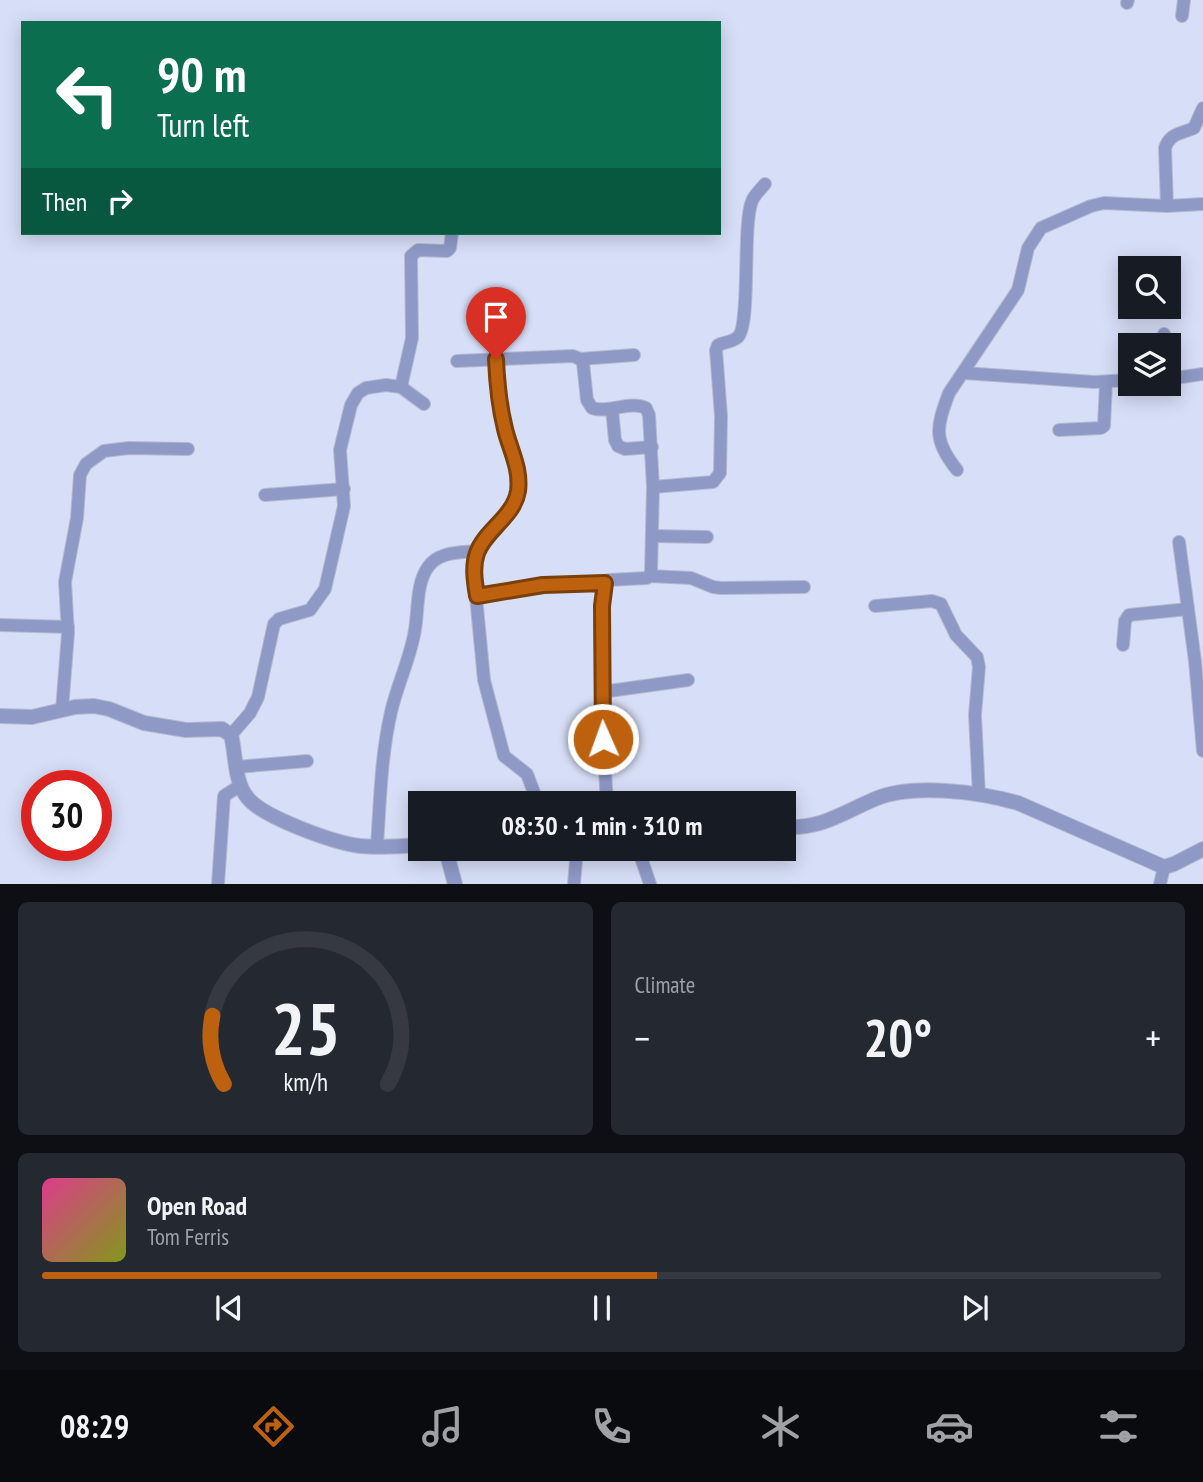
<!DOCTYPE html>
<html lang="en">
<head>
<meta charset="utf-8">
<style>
  body { margin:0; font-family:"PT Sans Narrow",sans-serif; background:#242831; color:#f1f3f6; height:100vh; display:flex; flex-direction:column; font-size:26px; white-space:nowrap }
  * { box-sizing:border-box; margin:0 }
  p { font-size:23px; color:#9ea1a6 }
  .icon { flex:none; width:38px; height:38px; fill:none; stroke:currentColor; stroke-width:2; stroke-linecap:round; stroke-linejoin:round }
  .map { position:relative; height:884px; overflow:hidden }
  .panel { display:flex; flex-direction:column; gap:18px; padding:18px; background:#0d0f14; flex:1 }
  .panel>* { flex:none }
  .hud { position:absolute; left:21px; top:21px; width:700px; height:214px; border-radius:0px; box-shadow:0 4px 18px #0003; background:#0b6e4f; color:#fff; overflow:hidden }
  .controls { position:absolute; left:1118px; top:256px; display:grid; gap:14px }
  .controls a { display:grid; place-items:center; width:63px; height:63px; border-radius:0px; background:#171b24; box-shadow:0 4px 18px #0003; font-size:35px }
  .speed { position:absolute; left:21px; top:770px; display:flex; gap:14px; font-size:35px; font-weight:700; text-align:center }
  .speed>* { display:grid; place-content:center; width:91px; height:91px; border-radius:50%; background:#171b24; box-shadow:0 4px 18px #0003; line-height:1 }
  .speed .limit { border:10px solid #d22; background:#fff; color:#111 }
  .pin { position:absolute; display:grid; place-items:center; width:60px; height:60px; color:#fff; margin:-72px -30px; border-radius:50% 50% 50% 0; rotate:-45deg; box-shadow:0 0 7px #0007 }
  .pin .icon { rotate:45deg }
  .me { position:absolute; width:77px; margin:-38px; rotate:358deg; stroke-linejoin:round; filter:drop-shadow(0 0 5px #0008) }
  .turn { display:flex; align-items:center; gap:24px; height:147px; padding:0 21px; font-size:32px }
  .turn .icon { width:91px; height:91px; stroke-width:2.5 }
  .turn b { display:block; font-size:49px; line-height:60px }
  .then { display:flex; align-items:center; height:66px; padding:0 21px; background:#0003; gap:14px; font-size:26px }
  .big { font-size:52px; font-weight:800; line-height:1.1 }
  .panel .tile { flex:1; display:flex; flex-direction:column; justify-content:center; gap:10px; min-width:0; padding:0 24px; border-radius:10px; background:#242831 }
  .panel .dial { align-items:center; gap:0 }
  .dial svg { height:182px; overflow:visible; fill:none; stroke:#363941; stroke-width:7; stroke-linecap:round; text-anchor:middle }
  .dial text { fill:#f1f3f6; stroke:none }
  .song { display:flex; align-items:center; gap:21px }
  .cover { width:84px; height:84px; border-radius:10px; background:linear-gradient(135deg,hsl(330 70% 55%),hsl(70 70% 35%)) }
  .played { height:7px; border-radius:4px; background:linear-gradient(90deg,#bd610e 55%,#363941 55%) }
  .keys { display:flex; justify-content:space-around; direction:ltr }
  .heat { display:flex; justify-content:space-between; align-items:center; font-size:38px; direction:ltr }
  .panel .tiles { flex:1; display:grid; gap:18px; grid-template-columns:1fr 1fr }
  .tile:last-child { grid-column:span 2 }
  .trip { position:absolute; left:408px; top:791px; width:388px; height:70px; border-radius:0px; background:#171b24; box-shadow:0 4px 18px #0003; font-weight:800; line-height:70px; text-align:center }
  .dock { display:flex; height:112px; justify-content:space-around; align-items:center; background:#090b0e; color:#9ea1a6 }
  .dock .icon { width:49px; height:49px }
  .dock .selected { color:#bd610e }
  .dock b { font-size:32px; color:#f1f3f6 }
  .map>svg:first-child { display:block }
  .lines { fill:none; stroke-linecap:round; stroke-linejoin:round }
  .minor-casing { stroke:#b4bad0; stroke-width:14 }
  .tertiary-casing { stroke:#b4bad0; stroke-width:16 }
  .minor { stroke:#8f99c6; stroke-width:12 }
  .tertiary { stroke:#8f99c6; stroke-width:14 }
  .route-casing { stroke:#7b3f09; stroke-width:18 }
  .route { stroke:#bd610e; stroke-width:12 }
</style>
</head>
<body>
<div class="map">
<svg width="1203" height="884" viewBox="0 0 1203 884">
  <rect width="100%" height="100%" fill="#d7def7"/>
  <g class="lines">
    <!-- minor casing -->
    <g class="minor-casing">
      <g id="minor">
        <polyline points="1127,3 1128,0"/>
        <polyline points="1182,16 1184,0"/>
        <path d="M1167 206 1165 148C1170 133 1181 134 1194 128L1203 108"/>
        <polyline points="1164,334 1165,345"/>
        <polyline points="496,359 499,404 506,433 518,468 518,494 514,505 477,551 474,576 484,680 504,756 527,774 538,803"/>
        <polyline points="580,359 634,355"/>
        <path d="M457 361 573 356 580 359 583 363 587 400 592 408C610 414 629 400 646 408L649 415 653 487 651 573 647 578 609 580 605 583 603 589 602 723 607 803"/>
        <polyline points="964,373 1094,382 1130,380"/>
        <polyline points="1169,379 1203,374"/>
        <polyline points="401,387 412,338 411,256 418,250 447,251 450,248 452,233"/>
        <polyline points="612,409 615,440 618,446 625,449 652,447"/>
        <polyline points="1059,430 1101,428 1104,426 1106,382"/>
        <path d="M957 470C933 440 936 428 949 393L1018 290 1028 248 1041 228 1091 206 1104 203 1167 206 1203 204"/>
        <path d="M653 487 713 482 720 473 721 416 716 350 718 345C724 342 733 342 738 337 751 325 742 225 752 201 754 195 761 189 765 184"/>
        <polyline points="265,495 344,489"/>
        <polyline points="653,536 707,537"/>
        <polyline points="1179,542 1195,661 1203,751"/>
        <polyline points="649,576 691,578 713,587 721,588 804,587"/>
        <polyline points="477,596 543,585 605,583"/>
        <polyline points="875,606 932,601 941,604 956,635 977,657 979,667 975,715 979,795"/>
        <polyline points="0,625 68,627"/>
        <polyline points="1123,645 1125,621 1129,615 1188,609"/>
        <polyline points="602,692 688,680"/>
        <polyline points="62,710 68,633 65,582 77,518 80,475 86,464 104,451 129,448 188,449"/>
        <polyline points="231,735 250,713 258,697 274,624 279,619 310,610 325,589 344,506 340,450 351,405 358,393 366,388 386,385 401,387 424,404"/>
        <polyline points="237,767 307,761"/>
        <path d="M377 846C380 801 381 756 391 712 397 686 409 661 414 635 419 614 415 585 428 567 439 551 460 553 477 551"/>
        <polyline points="638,849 650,884"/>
        <polyline points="218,884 224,796 241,785"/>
        <polyline points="574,884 577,849"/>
        <polyline points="1160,884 1164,867"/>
      </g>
    </g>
    <!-- tertiary casing -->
    <g class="tertiary-casing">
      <g id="tertiary">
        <path d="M0 716 32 717 75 707 94 706 109 709 144 723 186 730 222 729 231 735C236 754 234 781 247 797 261 817 335 843 360 846 380 848 400 846 420 845"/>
        <path d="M784 827C822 829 842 813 875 799 913 783 979 792 1018 803L1164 867 1174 864 1203 849"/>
        <polyline points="441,849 448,858 455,884"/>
      </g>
    </g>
    <!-- minor -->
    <use href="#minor" class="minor"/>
    <!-- tertiary -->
    <use href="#tertiary" class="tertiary"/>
  </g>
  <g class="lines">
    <!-- route casing -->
    <g class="route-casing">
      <path id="route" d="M496 359C497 383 499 405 505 429 510 450 521 468 518 491 514 517 485 530 477 553 472 567 475 583 477 596L543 585 605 583 602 606 603 739"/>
    </g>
    <!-- route -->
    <use href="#route" class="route"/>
  </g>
</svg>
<div class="controls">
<a><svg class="icon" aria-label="search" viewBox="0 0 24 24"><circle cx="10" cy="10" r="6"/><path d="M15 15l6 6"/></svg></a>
<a><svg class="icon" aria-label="layers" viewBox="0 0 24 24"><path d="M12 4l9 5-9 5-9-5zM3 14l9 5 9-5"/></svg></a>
</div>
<div class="speed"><div class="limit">30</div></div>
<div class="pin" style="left:496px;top:359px;background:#d93025"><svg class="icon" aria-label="arrive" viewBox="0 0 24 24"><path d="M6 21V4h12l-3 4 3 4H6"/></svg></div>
<svg class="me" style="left:603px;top:739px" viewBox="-20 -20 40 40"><circle r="17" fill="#bd610e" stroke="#fff" stroke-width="3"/><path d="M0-11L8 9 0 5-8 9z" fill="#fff"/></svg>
<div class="trip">08:30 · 1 min · 310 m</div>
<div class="hud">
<div class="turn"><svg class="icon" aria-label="left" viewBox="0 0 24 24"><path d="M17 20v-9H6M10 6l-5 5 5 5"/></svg><div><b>90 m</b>Turn left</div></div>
<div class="then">Then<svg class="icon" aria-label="right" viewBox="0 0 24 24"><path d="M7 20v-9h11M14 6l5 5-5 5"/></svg></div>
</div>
</div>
<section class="panel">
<div class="tiles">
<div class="tile dial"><svg viewBox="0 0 100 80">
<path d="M14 69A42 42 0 1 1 86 69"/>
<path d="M14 69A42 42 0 0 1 9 39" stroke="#bd610e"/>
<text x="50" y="56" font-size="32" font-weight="700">25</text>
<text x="50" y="72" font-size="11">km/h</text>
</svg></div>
<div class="tile"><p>Climate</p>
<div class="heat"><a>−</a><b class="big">20°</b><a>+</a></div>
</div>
<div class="tile">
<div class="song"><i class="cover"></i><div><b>Open Road</b><p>Tom Ferris</p></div></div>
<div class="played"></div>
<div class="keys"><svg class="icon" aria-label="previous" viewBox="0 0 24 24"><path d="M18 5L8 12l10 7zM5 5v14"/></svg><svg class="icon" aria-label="pause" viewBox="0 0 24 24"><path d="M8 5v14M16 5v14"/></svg><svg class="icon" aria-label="next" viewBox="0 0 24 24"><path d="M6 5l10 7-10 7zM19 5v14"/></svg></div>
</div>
</div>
</section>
<nav class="dock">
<b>08:29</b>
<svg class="icon selected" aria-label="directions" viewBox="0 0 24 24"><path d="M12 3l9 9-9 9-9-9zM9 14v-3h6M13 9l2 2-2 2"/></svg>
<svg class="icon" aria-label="music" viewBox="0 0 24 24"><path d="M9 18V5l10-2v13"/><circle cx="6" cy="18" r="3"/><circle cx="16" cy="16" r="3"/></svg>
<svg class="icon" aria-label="phone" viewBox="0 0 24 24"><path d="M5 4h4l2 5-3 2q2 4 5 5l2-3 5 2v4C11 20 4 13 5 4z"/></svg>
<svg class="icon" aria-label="climate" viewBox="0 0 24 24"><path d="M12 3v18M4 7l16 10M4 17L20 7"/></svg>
<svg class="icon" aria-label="car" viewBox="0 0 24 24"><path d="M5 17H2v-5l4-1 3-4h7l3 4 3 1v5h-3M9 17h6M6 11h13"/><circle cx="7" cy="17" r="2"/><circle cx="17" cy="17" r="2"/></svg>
<svg class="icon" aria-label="filters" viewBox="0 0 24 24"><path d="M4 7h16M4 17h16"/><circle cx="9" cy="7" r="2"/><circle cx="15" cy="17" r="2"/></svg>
</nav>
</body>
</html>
